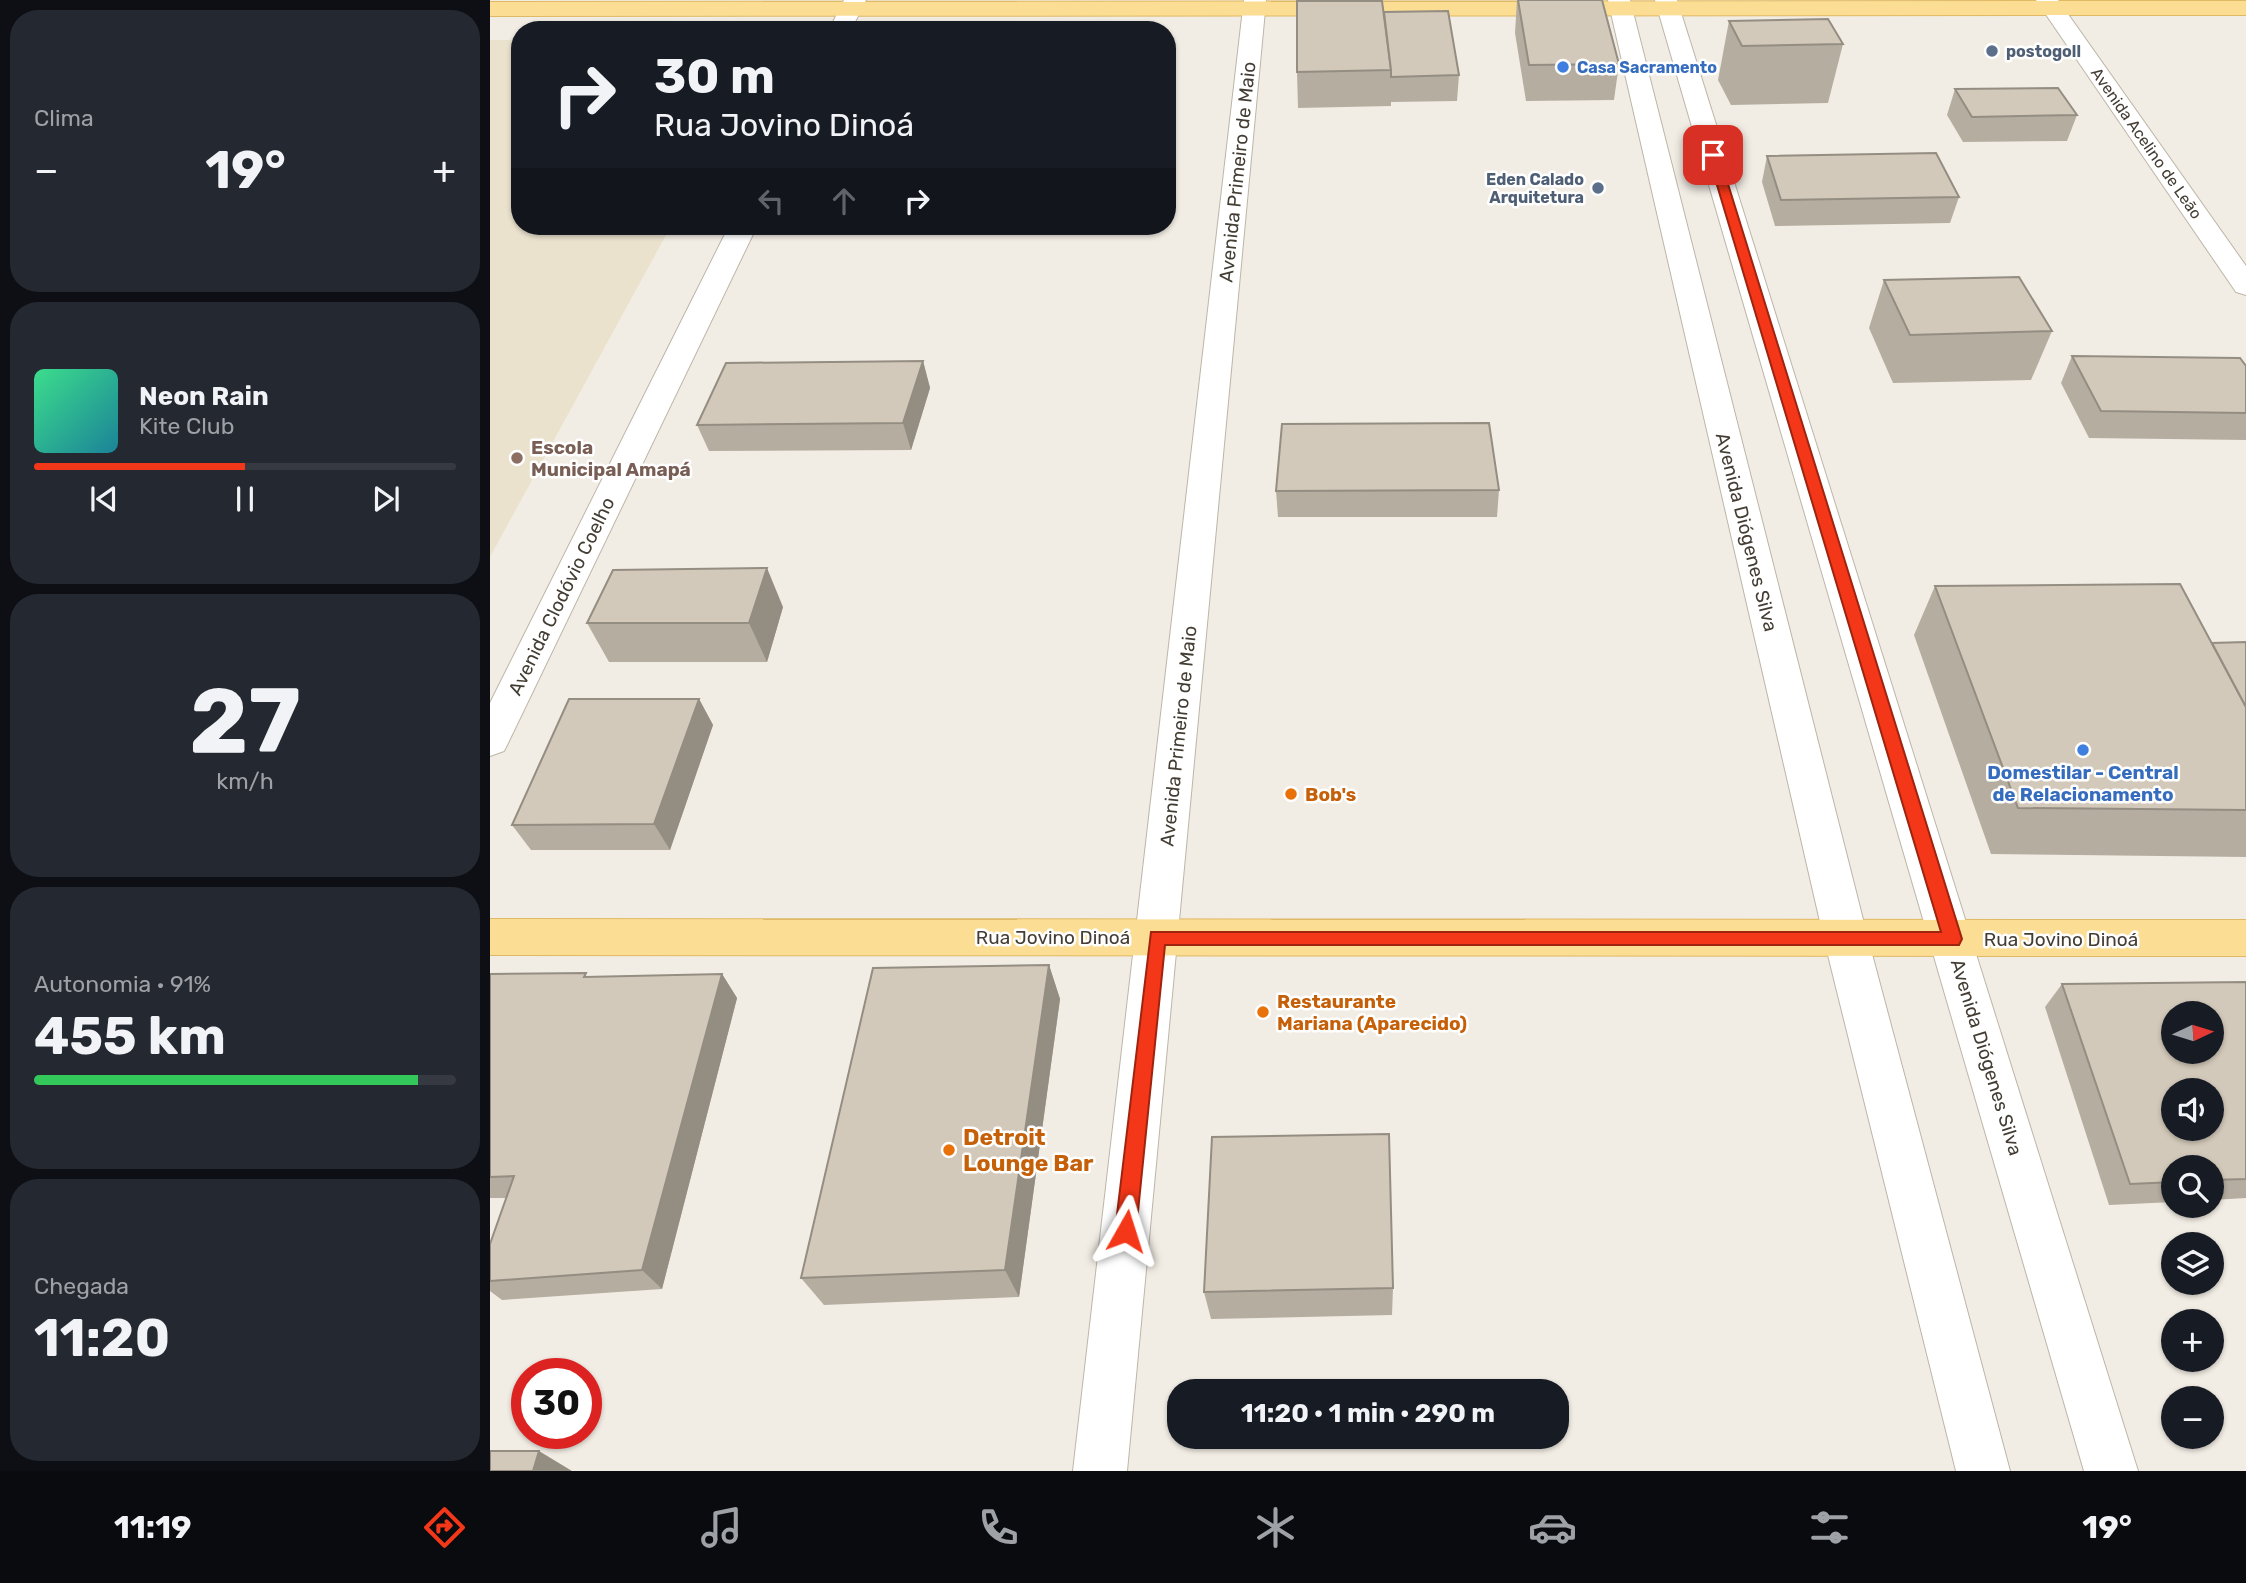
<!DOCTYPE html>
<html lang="pt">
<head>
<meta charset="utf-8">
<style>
  body { margin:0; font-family:Rubik,sans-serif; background:#242831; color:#f1f3f6; height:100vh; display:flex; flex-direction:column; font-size:26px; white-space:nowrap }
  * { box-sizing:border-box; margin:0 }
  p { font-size:23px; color:#9ea1a6 }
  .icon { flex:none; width:38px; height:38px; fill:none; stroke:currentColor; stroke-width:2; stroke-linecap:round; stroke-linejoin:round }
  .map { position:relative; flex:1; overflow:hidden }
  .details { display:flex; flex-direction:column; gap:10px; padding:10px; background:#0d0f14; width:490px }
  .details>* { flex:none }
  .hud { position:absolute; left:21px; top:21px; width:665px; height:214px; border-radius:28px; box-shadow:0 2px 5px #0004; background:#171b24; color:#f1f3f6; overflow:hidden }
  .needle { width:46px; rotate:86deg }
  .fabs { position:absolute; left:1671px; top:1001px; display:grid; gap:14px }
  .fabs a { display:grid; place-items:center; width:63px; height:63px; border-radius:50%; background:#171b24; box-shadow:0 2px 5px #0004; font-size:35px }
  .speed { position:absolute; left:21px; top:1358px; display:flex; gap:14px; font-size:35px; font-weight:700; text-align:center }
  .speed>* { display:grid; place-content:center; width:91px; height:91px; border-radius:50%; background:#171b24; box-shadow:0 2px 5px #0004; line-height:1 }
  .speed .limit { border:10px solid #d22; background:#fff; color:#111 }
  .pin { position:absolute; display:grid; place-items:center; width:60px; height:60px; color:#fff; margin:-30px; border-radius:14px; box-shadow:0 4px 10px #0006 }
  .me { position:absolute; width:77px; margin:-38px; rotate:6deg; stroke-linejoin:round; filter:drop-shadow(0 0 5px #0008) }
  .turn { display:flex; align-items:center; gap:24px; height:147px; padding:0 28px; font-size:32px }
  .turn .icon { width:91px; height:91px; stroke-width:2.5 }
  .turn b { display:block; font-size:49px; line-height:60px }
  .lanes { display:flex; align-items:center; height:66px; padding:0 28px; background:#0003; justify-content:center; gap:35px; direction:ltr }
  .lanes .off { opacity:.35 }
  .big { font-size:52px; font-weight:700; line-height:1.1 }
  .details .widget { flex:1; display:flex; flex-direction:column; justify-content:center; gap:10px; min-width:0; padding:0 24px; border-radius:28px; background:#242831 }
  .details .dial { align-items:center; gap:0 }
  .dial b { font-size:91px; line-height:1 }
  .song { display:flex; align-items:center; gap:21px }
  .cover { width:84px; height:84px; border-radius:10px; background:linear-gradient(135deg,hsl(150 70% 55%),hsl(190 70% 35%)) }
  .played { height:7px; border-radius:4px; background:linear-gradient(90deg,#f43718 50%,#363941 50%) }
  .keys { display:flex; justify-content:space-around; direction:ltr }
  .heat { display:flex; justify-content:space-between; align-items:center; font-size:38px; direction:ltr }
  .charge { height:10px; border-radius:5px; background:linear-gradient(90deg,#34c759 91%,#363941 0) }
  .trip { position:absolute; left:677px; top:1379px; width:402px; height:70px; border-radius:28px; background:#171b24; box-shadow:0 2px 5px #0004; font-weight:700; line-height:70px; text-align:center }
  .menu { display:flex; height:112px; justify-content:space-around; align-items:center; background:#090b0e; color:#9ea1a6 }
  .menu .icon { width:49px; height:49px }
  .menu .current { color:#f43718 }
  .menu b { font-size:32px; color:#f1f3f6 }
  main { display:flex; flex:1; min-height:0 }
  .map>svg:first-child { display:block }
  .education { fill:#ebe2ce }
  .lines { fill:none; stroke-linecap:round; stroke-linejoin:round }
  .street-casing { stroke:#bdb5a7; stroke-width:2 }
  .primary-casing { stroke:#e0b964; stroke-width:2 }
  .street { fill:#fff; fill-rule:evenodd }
  .primary { fill:#fbdd93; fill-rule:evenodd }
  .wall { fill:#b5ada0 }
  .shaded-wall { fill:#948d82 }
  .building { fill:#d3c9ba; stroke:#948d82; stroke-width:2; fill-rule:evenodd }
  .route { fill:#f43718; stroke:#9f2410; stroke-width:2 }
  .service-dot { fill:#5c6f8a; stroke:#fff; stroke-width:2.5 }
  .shop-dot { fill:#3f7fe0; stroke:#fff; stroke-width:2.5 }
  .education-dot { fill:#8d6e63; stroke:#fff; stroke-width:2.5 }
  .food-dot { fill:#e8710a; stroke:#fff; stroke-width:2.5 }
  .labels { text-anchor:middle; stroke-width:5; stroke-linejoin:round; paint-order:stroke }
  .far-service-label { font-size:16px; font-weight:bold; fill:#4e5e75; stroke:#fff; text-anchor:start }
  .far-shop-label { font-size:16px; font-weight:bold; fill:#366cbe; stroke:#fff; text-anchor:start }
  .far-street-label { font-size:16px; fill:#443d34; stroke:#fff }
  .street-label { font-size:19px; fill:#443d34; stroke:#fff }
  .education-label { font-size:19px; font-weight:bold; fill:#785e54; stroke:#fff; text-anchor:start }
  .shop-label { font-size:19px; font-weight:bold; fill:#366cbe; stroke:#fff }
  .food-label { font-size:19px; font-weight:bold; fill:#c56008; stroke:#fff; text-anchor:start }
  .near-food-label { font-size:23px; font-weight:bold; fill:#c56008; stroke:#fff; text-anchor:start }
</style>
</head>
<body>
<main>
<section class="details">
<div class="widget"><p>Clima</p>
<div class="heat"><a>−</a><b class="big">19°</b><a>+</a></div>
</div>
<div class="widget">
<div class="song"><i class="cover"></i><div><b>Neon Rain</b><p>Kite Club</p></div></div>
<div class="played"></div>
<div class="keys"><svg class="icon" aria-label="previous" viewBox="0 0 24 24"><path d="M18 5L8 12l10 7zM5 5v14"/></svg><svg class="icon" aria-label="pause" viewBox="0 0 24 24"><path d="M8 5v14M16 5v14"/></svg><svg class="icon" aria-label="next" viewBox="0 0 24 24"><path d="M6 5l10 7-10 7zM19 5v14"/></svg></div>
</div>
<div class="widget dial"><b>27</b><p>km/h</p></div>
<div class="widget"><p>Autonomia · 91%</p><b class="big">455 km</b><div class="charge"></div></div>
<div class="widget"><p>Chegada</p><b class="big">11:20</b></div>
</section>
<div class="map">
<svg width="1756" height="1471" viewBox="0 0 1756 1471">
  <rect width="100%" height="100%" fill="#f2ede4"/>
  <!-- education -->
  <polygon class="education" points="0,40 30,40 30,226 181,226 0,557"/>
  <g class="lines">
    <!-- street casing -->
    <g class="street-casing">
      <g id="street">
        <polygon points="354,0 376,0 361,30 339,30"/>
        <polygon points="754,0 776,0 637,1471 583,1471"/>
        <polygon points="1118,0 1140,0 1378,939 1520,1471 1466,1471 1334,939"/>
        <polygon points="1165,0 1187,0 1648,1471 1594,1471"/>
        <polygon points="1546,0 1568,0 1756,266 1756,295 1746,292"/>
        <polygon points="239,226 267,226 19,741 14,751 0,756 0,703"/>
      </g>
    </g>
    <!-- primary casing -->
    <g class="primary-casing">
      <g id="primary">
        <polygon points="1756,1 1756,15 0,16 0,2"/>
        <polygon points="0,919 1756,920 1756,956 0,955"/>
      </g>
    </g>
    <!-- street -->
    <use href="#street" class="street"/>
    <!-- primary -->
    <use href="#primary" class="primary"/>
  </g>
  <!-- wall -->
  <g class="wall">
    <polygon points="1027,0 1112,0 1129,64 1124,100 1036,101 1025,33"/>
    <polygon points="894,16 969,75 967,101 901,102 901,106 808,108 807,72"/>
    <polygon points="1239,21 1353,44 1338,103 1241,105 1228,80"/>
    <polygon points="1465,89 1587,115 1577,141 1473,142 1457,115"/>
    <polygon points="1277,156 1469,197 1460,223 1285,226 1272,182"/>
    <polygon points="1394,280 1562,331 1541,380 1403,383 1379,328"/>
    <polygon points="1582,356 1756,366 1756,440 1599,438 1571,383"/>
    <polygon points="433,361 440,388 421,450 219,451 207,425"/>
    <polygon points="1009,490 1007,517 788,517 786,491"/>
    <polygon points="1445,586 1722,643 1756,642 1756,857 1501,854 1424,635"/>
    <polygon points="293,607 277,662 119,662 97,623"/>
    <polygon points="209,699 223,725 180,850 41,850 22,825"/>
    <polygon points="559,965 570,999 529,1297 334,1305 311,1278"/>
    <polygon points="0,974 100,977 232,974 247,998 172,1289 12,1300 0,1291 0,1244 16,1198 0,1198"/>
    <polygon points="1756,982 1756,1198 1722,1200 1722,1167 1684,1167 1684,1202 1619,1205 1555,1007 1572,984"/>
    <polygon points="903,1288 902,1315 721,1319 714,1292"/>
  </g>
  <!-- shaded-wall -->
  <g class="shaded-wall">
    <polygon points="433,361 440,388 421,450 413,423"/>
    <polygon points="277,568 293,607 277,662 259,623"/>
    <polygon points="209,699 223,725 180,850 164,824"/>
    <polygon points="559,965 570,999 529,1297 515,1270"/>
    <polygon points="232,974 247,998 172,1289 152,1270"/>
    <polygon points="49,1451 82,1471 43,1471"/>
  </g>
  <!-- building -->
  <g class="building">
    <polygon points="1028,0 1112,0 1129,64 1039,65"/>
    <polygon points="807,1 892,1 901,70 807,72"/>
    <polygon points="958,11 969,75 901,77 901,70 894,12"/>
    <polygon points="1338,19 1353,44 1252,46 1239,21"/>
    <polygon points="1568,88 1587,115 1482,117 1465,89"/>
    <polygon points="1446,153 1469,197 1291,200 1277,156"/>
    <polygon points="1529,277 1562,331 1420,335 1394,280"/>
    <polygon points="1582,356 1750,358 1756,366 1756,413 1611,411"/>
    <polygon points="433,361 413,423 207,425 236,363"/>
    <polygon points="999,423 1009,490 786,491 792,424"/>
    <polygon points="277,568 259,623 97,623 123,570"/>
    <polygon points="1690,584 1756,707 1756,810 1528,808 1445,586"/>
    <polygon points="1756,642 1756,707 1722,643"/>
    <polygon points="79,699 209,699 164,824 22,825"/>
    <polygon points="559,965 515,1270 311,1278 383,968"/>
    <polygon points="96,973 94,977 232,974 152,1270 0,1281 0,1244 24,1176 0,1177 0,974"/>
    <path d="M1756 982V1179L1722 1180V1167H1684V1182L1640 1184 1572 984ZM1684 1013H1722V1052H1684ZM1684 1090H1722V1129H1684Z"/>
    <polygon points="899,1134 903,1288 714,1292 722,1137"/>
    <polygon points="0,1451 49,1451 43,1471 0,1471"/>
  </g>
  <!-- route -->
  <polygon class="route" points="1223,151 1229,155 1472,939 1469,945 675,945 646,1231 643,1238 636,1241 628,1238 625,1231 661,932 1451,932 1218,155"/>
  <!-- markers -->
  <g class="service-dot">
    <circle cx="1502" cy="51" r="7"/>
    <circle cx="1108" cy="188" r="7"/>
  </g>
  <g class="shop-dot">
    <circle cx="1073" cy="67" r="7"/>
    <circle cx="1593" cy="750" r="7"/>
  </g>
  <circle class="education-dot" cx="27" cy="458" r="7"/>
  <g class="food-dot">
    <circle cx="801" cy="794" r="7"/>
    <circle cx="773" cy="1012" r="7"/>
    <circle cx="459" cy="1150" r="7"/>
  </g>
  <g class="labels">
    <!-- far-service labels -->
    <g class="far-service-label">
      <text x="1516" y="57">postogoll</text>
      <text x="1094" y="185" text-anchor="end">Eden Calado<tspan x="1094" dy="18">Arquitetura</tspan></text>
    </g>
    <!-- far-shop labels -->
    <g class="far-shop-label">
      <text x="1087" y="73">Casa Sacramento</text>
    </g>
    <!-- far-street labels -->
    <g class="far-street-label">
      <text transform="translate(1657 143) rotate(55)" y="6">Avenida Acelino de Leão</text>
    </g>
    <!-- street labels -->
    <g class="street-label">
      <text transform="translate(747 172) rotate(-84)" y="7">Avenida Primeiro de Maio</text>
      <text transform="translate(1257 532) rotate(76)" y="7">Avenida Diógenes Silva</text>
      <text transform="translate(71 596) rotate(-64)" y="7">Avenida Clodóvio Coelho</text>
      <text transform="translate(688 736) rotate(-84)" y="7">Avenida Primeiro de Maio</text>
      <text x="563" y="944">Rua Jovino Dinoá</text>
      <text x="1571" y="946">Rua Jovino Dinoá</text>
      <text transform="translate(1497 1057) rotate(73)" y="7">Avenida Diógenes Silva</text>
    </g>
    <!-- education labels -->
    <g class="education-label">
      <text x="41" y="454">Escola<tspan x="41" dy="22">Municipal Amapá</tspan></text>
    </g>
    <!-- shop labels -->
    <g class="shop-label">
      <text x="1593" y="779">Domestilar - Central<tspan x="1593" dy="22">de Relacionamento</tspan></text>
    </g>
    <!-- food labels -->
    <g class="food-label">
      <text x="815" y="801">Bob's</text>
      <text x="787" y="1008">Restaurante<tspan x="787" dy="22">Mariana (Aparecido)</tspan></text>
    </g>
    <!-- near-food labels -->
    <g class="near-food-label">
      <text x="473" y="1145">Detroit<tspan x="473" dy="26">Lounge Bar</tspan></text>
    </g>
  </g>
</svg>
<div class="fabs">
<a><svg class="needle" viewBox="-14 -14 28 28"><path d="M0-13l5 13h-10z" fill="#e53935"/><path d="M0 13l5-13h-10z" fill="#9ea1a6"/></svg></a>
<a><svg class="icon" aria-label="sound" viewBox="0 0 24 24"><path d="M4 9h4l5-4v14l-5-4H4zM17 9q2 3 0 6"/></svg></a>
<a><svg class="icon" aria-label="search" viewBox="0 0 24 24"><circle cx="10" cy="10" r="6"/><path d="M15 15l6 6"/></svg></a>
<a><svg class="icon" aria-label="layers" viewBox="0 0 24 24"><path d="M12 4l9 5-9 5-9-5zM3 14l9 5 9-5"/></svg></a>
<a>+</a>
<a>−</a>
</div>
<div class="speed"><div class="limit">30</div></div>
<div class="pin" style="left:1223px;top:155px;background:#d93025"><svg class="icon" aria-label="arrive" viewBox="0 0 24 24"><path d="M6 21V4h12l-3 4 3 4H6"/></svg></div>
<svg class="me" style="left:636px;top:1231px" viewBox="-20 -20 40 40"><path d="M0-17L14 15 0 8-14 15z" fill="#f43718" stroke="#fff" stroke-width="4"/></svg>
<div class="trip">11:20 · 1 min · 290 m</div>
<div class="hud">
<div class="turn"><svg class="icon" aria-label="right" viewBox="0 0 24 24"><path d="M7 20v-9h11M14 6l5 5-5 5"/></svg><div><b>30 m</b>Rua Jovino Dinoá</div></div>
<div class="lanes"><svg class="icon off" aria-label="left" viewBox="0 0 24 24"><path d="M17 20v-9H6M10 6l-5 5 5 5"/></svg><svg class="icon off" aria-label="ahead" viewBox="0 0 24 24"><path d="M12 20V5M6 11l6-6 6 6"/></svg><svg class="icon" aria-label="right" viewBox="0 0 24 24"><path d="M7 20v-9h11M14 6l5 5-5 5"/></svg></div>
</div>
</div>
</main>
<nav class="menu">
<b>11:19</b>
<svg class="icon current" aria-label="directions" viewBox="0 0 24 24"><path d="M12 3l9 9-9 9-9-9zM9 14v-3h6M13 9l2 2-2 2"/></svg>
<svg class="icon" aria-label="music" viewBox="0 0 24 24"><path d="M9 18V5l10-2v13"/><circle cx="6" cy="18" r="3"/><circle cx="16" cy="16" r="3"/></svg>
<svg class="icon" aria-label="phone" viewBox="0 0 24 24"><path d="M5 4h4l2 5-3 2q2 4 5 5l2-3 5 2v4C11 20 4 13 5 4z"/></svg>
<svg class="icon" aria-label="climate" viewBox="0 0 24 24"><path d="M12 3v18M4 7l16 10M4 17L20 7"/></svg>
<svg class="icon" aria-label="car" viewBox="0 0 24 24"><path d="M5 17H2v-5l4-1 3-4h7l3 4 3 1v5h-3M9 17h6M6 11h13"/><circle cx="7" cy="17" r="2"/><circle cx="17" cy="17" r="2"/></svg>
<svg class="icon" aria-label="filters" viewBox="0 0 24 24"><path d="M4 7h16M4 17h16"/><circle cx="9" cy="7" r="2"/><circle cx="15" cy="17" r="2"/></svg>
<b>19°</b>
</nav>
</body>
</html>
